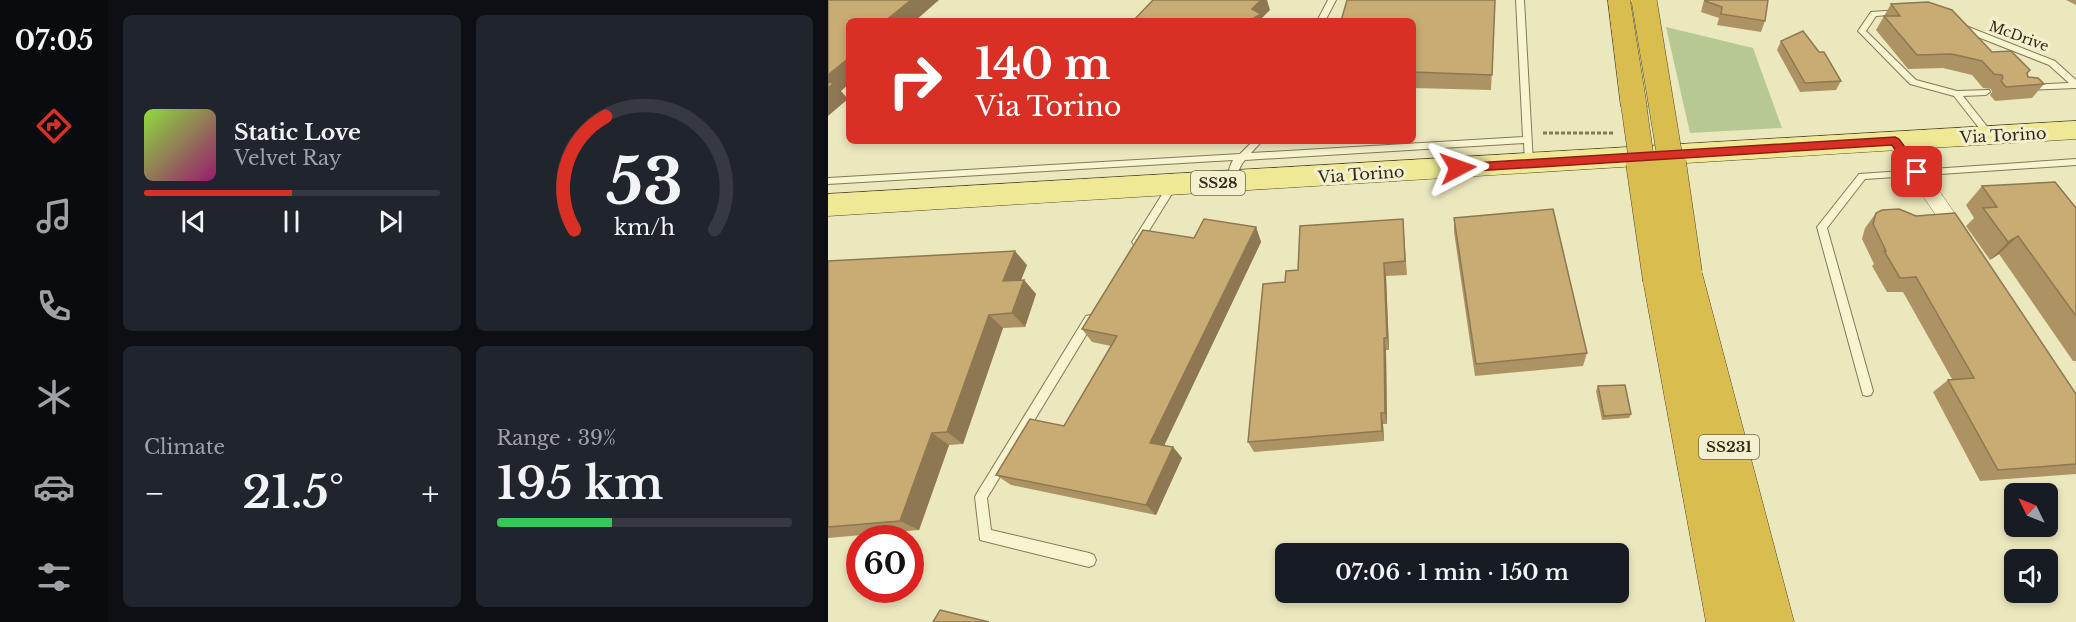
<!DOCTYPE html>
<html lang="en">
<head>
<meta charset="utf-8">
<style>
  body { margin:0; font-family:"Libre Baskerville",serif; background:#20242c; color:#f1f3f6; height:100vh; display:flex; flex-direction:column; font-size:22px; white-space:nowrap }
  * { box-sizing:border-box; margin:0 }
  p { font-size:20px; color:#9ea1a6 }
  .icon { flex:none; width:33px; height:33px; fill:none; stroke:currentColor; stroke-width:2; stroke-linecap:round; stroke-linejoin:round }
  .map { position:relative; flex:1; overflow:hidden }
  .drawer { display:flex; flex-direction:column; gap:15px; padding:15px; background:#0d0f14; width:720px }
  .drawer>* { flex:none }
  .top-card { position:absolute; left:18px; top:18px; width:570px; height:126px; border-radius:9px; box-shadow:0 3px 9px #0003; background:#d93025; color:#fff; overflow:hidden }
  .needle { width:39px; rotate:313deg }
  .buttons { position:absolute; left:1176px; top:483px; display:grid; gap:12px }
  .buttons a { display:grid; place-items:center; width:54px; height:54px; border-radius:9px; background:#171b24; box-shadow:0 3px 9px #0003; font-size:30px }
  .speed { position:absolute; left:18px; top:525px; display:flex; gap:12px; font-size:30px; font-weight:700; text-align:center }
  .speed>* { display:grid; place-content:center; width:78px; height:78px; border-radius:50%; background:#171b24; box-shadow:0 3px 9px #0003; line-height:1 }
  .speed .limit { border:9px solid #d22; background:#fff; color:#111 }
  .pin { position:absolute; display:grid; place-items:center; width:51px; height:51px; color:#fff; margin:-26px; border-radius:12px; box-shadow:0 3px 9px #0006 }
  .me { position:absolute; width:66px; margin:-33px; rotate:86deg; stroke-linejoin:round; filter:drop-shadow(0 0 4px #0008) }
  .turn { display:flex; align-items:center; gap:21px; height:126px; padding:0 30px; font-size:27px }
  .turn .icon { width:78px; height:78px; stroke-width:2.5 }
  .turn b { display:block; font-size:42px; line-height:51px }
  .big { font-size:45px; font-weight:600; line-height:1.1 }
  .drawer .tile { flex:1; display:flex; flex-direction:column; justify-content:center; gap:9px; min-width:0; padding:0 21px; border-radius:9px; background:#20242c }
  .drawer .dial { align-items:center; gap:0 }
  .dial svg { height:156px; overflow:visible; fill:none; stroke:#363941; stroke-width:7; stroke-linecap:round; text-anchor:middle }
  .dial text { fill:#f1f3f6; stroke:none }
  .song { display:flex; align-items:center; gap:18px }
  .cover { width:72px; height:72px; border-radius:9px; background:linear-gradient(135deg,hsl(90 70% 55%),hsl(320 70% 35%)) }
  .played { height:6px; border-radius:3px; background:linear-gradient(90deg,#d93025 50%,#363941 50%) }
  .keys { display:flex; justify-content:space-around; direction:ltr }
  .heat { display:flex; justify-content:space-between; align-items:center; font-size:33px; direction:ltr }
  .charge { height:9px; border-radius:4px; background:linear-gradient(90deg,#34c759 39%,#363941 0) }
  .drawer .tiles { flex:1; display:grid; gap:15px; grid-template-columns:repeat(2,1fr) }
  .trip { position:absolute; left:447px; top:543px; width:354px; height:60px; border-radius:9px; background:#171b24; box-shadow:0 3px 9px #0003; font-weight:600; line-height:60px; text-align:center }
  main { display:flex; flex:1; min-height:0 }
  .tab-bar { display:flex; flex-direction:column; width:108px; justify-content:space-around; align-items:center; background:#090b0e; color:#9ea1a6 }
  .tab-bar .icon { width:42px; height:42px }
  .tab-bar .current { color:#d93025 }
  .tab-bar b { font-size:27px; color:#f1f3f6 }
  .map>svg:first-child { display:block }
  .green { fill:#b6c992 }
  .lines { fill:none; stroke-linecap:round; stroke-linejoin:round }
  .lane-casing { stroke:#837957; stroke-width:2 }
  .street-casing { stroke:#837957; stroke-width:1 }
  .primary-casing { stroke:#50452c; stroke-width:1 }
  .highway-casing { stroke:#50452c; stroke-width:1 }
  .path { stroke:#837957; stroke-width:3; stroke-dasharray:4 2; stroke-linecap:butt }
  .lane { fill:#f7f4d0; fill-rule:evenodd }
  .street { fill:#f7f4d0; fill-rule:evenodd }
  .primary { fill:#efe895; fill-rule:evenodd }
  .highway { fill:#dabd4f; fill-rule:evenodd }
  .highway-bridge-far1-casing { stroke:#50452c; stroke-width:26; stroke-linecap:butt }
  .highway-bridge-casing { stroke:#50452c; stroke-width:33; stroke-linecap:butt }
  .highway-bridge-far1 { stroke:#dabd4f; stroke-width:25 }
  .highway-bridge { stroke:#dabd4f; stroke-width:32 }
  .wall { fill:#ad9364 }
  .shaded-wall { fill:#8d7851 }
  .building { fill:#c9ab74; stroke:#8d7851; stroke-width:1.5 }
  .route { fill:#d93025; stroke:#8d1f18; stroke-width:1.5 }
  .labels { text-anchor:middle; stroke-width:6; stroke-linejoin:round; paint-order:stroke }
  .far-street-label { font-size:14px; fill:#332c1b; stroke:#f3f1cd }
  .shield { fill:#f3f1cd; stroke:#6d6750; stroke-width:1.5 }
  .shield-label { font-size:15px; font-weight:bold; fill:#332c1b }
  .street-label { font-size:16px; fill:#332c1b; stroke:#f3f1cd }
</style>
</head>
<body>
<main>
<nav class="tab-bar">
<b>07:05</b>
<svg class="icon current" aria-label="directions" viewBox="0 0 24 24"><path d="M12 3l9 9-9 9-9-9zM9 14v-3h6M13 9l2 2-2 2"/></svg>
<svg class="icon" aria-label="music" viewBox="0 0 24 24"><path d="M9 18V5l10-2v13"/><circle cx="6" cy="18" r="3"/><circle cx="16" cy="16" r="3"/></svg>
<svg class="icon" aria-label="phone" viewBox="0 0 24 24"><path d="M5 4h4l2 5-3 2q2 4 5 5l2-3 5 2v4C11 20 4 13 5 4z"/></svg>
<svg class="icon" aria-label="climate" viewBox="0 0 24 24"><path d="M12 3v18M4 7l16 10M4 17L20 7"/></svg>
<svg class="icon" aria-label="car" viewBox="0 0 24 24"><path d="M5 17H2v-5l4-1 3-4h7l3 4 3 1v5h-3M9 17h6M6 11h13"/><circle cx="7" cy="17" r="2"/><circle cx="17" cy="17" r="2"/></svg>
<svg class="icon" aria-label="filters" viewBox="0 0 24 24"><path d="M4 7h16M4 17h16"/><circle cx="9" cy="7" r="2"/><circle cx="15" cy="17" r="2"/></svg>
</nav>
<section class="drawer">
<div class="tiles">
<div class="tile">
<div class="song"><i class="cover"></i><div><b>Static Love</b><p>Velvet Ray</p></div></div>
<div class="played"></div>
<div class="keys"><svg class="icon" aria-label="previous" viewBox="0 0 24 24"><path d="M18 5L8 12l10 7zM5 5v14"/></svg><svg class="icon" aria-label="pause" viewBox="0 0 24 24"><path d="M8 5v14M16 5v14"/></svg><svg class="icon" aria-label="next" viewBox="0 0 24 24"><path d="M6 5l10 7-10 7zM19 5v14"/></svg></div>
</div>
<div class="tile dial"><svg viewBox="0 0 100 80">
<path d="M14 69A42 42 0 1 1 86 69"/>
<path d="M14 69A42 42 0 0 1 30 11" stroke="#d93025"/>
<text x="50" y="56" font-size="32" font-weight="700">53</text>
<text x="50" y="72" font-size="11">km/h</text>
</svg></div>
<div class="tile"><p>Climate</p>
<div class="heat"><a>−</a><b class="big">21.5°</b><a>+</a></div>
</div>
<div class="tile"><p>Range · 39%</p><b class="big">195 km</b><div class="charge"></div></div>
</div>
</section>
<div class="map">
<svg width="1248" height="622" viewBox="0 0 1248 622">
  <rect width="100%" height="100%" fill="#ece8be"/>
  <!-- green -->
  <polygon class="green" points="838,27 925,48 954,128 862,133"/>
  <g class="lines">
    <!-- lane casing -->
    <g class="lane-casing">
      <g id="lane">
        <polygon points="500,0 508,0 497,21 489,21"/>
        <path d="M688 0H696L705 163 701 166 697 163 696 143 417 160C409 168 410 181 402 185L397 182 403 164 405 160 0 184V178L412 154 425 141H434L423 153 695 137Z"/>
        <polygon points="1072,10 1075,10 1075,14 1048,16 1038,31 1088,80 1129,91 1161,90 1162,92 1158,95 1135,96 1165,134 1165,138 1159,138 1126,96 1082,84 1030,31 1043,12"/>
        <polygon points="1132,26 1138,26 1227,61 1248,80 1248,88 1198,90 1197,88 1201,85 1241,83 1221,65 1132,30"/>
        <polygon points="1248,159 1248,165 1037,179 999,228 1045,391 1043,395 1039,396 1035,395 989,227 1031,174"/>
        <polygon points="345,181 350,184 312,245 306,245 304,242 306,239 342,182"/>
        <polygon points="262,315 266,316 267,319 266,322 159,498 163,530 261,553 266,555 268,560 266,565 261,567 152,540 147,497 149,493 258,316"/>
      </g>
    </g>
    <!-- street casing -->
    <g class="street-casing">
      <polygon id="street" points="1067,135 1073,137 1140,232 1143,237 1140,242 1133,244 1126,242 1058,141 1061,137"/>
    </g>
    <!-- primary casing -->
    <g class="primary-casing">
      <polygon id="primary" points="1248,121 1248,139 0,216 0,194"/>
    </g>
    <!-- highway casing -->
    <g class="highway-casing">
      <g id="highway">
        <polygon points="780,0 802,0 819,107 815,113 806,115 797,113 793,107"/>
        <polygon points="858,261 869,264 874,273 966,622 922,622 913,582 922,622 878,622 815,280 820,271 831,267 843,272 847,264"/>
      </g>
    </g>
    <!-- path -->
    <polyline class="path" points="715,133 786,133"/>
    <!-- lane -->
    <use href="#lane" class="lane"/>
    <!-- street -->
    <use href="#street" class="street"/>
    <!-- primary -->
    <use href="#primary" class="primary"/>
    <!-- highway -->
    <use href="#highway" class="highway"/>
    <!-- highway-bridge-far1 casing -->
    <g class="highway-bridge-far1-casing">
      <g id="highway-bridge-far1">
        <polyline points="816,0 843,164"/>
        <polyline points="806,107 814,164"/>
      </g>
    </g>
    <!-- highway-bridge casing -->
    <g class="highway-bridge-casing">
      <g id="highway-bridge">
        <polyline points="814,163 831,280"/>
        <polyline points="842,163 858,273"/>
      </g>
    </g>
    <!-- highway-bridge-far1 -->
    <use href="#highway-bridge-far1" class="highway-bridge-far1"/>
    <!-- highway-bridge -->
    <use href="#highway-bridge" class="highway-bridge"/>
  </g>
  <!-- wall -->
  <g class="wall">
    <polygon points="667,0 663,90 585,88 585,21"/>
    <polygon points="876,0 940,0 937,21 933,32 889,25 891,18 873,12"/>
    <polygon points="1238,0 1248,0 1248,5"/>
    <polygon points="1063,4 1202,70 1199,74 1200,77 1216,84 1204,98 1167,101 1162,95 1164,92 1163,89 1155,88 1144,75 1115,68 1080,69 1048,30"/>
    <polygon points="953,41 991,52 1013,81 1008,90 972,92 949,50"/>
    <polygon points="1154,186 1248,208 1248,361 1245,361 1171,254 1162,260 1138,226 1146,218 1138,205"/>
    <polygon points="1048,213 1248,394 1248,474 1152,481 1105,392 1120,380 1124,379 1075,292 1059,292 1044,266 1046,264 1034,239 1037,228"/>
    <polygon points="626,218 759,353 755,366 647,376 626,232"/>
    <polygon points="575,219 579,275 558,276 561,350 558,350 559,424 555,424 556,441 426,452 420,442 457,282 470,270"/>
    <polygon points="428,227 433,242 336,446 345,447 354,458 328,515 183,485 168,475 236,426 283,346 264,342 254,329 366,238"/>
    <polygon points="0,261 199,265 193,280 196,280 208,294 197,327 175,328 135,444 121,445 91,530 0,538"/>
    <polygon points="770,386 803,414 801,418 774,420 768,391"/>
  </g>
  <!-- shaded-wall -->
  <g class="shaded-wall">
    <polygon points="83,0 111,0 87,21 57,21"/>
    <polygon points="433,0 439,0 442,10 434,18 435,21 421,21 424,9"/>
    <polygon points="21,58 21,84 13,91 20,99 0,116 0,75"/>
    <polygon points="428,227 433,242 332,454 322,443"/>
    <polygon points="1190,236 1171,254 1162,260 1180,242"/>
    <polygon points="187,251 199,265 187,295 175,281"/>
    <polygon points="556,263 558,276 561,350 559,338"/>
    <polygon points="196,280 208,294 197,327 184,313"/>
    <polygon points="161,315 175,328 135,444 119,432"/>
    <polygon points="556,338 558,350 559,424 557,413"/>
    <polygon points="553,413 555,424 556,441 554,431"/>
    <polygon points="104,433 121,445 91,530 72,521"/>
    <polygon points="345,447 354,458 328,515 318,505"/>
  </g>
  <!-- building -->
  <g class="building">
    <polygon points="0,0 83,0 57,21 21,21 21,51 20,53 21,53 21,58 0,75"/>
    <polygon points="325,0 433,0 424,9 433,14 421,21 305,21"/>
    <polygon points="519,0 667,0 664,75 585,72 585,21 513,21"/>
    <polygon points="877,0 940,0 937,21 893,14 894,7 877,1"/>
    <polygon points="1100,2 1124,10 1164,52 1183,51 1202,70 1199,73 1200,77 1210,78 1216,84 1178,87 1173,81 1175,78 1174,75 1166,74 1154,61 1124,54 1089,55 1056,16 1072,16 1063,4"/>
    <polygon points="975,31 991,52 996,52 1013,81 977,83 953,41"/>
    <polygon points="0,82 6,83 0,88"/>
    <polygon points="1227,182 1248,208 1248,316 1190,236 1180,242 1155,208 1169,207 1154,186"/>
    <polygon points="725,209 759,353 648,364 626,218"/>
    <polygon points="1071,209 1088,216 1127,213 1248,394 1248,464 1170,470 1120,380 1146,378 1088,277 1072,278 1056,251 1058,251 1045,224 1048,213 1054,210"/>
    <polygon points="376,219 428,227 322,443 345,447 318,505 168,475 202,419 236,426 289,336 254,329 315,230 366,238"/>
    <polygon points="575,219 577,261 556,263 559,338 556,338 557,413 553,413 554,431 420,442 435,284 457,282 458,271 470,270 472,226"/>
    <polygon points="187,251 175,281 196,280 184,313 161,315 119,432 104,433 72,521 0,527 0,261"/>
    <polygon points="797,385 803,414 776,416 770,386"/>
    <polygon points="112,610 161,622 105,622"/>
  </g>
  <!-- route -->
  <polygon class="route" points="1067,137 1071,139 1093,169 1093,175 1084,175 1064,145 630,172 624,168 630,164"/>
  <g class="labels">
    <!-- far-street labels -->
    <g class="far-street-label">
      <text transform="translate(1191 36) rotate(20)" y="5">McDrive</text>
    </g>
    <!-- shield labels -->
    <g class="shield">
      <rect x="363" y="171" width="54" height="24" rx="4.5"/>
      <rect x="871" y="435" width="60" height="24" rx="4.5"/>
    </g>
    <g class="shield-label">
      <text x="390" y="188">SS28</text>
      <text x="901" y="452">SS231</text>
    </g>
    <!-- street labels -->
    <g class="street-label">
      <text transform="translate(1175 135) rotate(-3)" y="6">Via Torino</text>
      <text transform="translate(533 174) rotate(-4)" y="6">Via Torino</text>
    </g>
  </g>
</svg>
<div class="buttons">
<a><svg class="needle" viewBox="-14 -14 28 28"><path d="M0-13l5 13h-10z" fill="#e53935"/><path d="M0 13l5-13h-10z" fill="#9ea1a6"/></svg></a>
<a><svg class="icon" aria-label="sound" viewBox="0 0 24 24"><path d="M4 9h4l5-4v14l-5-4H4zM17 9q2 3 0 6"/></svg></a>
</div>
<div class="speed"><div class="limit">60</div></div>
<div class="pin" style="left:1089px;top:172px;background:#d93025"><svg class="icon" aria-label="arrive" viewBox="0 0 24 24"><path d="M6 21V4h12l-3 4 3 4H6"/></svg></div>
<svg class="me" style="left:630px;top:168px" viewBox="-20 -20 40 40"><path d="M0-17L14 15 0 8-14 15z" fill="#d93025" stroke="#fff" stroke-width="4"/></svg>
<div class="trip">07:06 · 1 min · 150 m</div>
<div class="top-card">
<div class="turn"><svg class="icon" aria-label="right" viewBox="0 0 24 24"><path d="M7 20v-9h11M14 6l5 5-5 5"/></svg><div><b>140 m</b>Via Torino</div></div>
</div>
</div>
</main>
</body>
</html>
